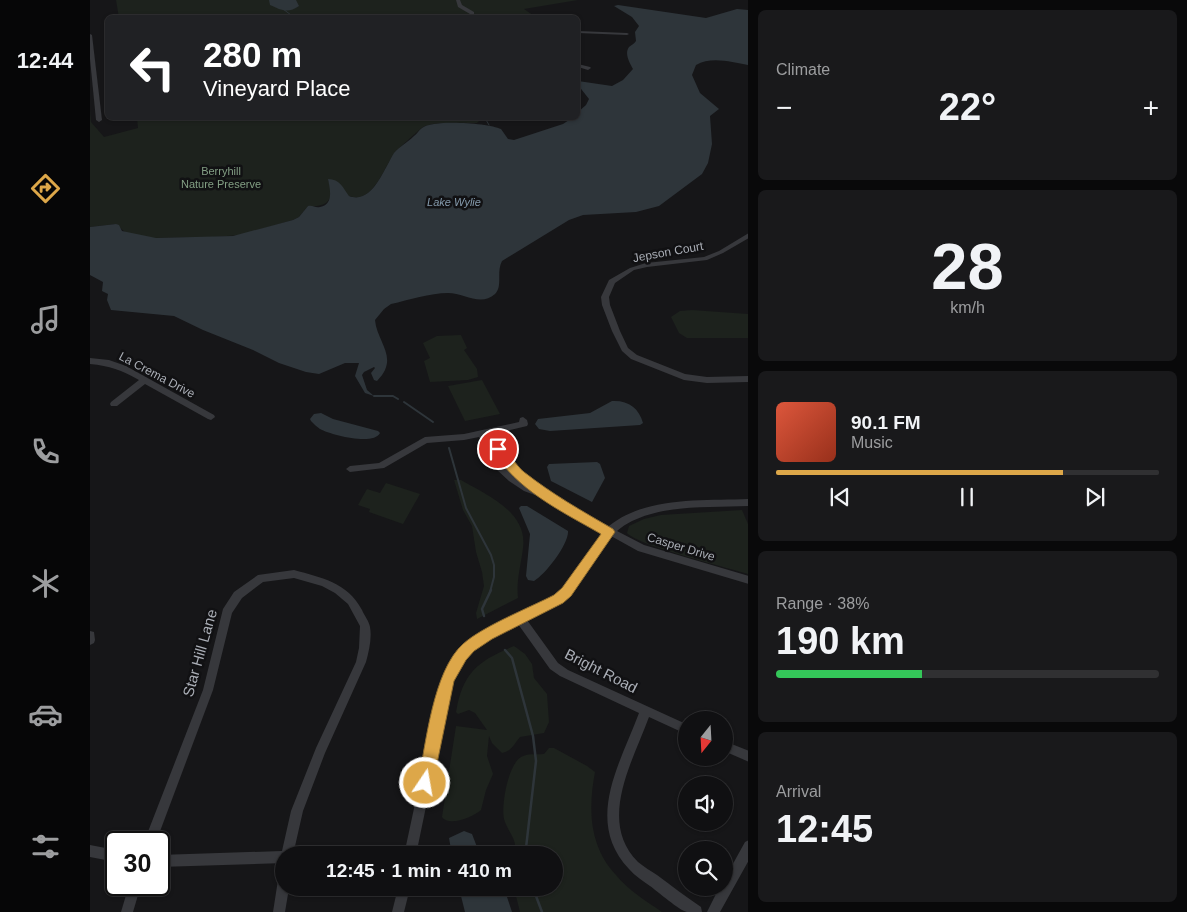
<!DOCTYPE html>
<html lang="en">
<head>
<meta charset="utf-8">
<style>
  body { margin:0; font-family:Helvetica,sans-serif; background:#19191b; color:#f1f3f6; height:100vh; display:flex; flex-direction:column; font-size:19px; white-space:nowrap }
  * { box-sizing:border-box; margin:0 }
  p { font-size:16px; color:#9c9d9f }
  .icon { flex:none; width:28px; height:28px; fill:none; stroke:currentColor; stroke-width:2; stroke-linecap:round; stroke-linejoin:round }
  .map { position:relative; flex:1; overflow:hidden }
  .panel { display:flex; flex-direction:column; gap:10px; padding:10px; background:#09090a; width:439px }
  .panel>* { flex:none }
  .hud { position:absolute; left:15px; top:15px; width:475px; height:105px; border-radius:8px; box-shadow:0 1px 4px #0004,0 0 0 1px #303032; background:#202124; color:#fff; overflow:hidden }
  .needle { width:32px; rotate:198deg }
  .tools { position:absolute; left:588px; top:711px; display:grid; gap:10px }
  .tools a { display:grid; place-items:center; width:55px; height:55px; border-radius:50%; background:#101012; box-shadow:0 1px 4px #0004,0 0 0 1px #303032; font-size:25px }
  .speed { position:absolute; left:15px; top:831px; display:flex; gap:10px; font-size:25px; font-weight:700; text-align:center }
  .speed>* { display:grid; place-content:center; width:65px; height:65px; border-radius:50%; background:#101012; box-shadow:0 1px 4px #0004,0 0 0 1px #303032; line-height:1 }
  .speed .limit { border:2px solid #111; border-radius:8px; background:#fff; color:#111 }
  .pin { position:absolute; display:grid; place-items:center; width:42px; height:42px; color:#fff; margin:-21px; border:2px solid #fff; border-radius:50%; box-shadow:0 1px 5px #0007 }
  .me { position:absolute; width:55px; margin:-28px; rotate:12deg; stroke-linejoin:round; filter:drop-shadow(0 0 4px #0008) }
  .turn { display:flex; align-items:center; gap:18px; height:105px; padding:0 15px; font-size:22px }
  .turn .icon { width:65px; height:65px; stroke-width:2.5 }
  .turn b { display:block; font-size:35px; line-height:42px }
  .big { font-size:38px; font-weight:700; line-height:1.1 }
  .panel .card { flex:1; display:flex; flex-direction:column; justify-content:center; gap:8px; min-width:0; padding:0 18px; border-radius:8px; background:#19191b }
  .panel .dial { align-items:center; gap:0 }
  .dial b { font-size:65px; line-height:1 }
  .song { display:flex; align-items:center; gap:15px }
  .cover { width:60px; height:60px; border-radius:8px; background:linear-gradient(135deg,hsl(10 70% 55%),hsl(10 70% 35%)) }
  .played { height:5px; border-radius:2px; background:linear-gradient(90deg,#dda749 75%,#303032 75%) }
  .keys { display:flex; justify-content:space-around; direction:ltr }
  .heat { display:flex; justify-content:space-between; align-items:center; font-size:28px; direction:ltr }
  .charge { height:8px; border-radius:4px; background:linear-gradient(90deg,#34c759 38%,#303032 0) }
  .trip { position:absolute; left:185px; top:846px; width:288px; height:50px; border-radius:25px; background:#101012; box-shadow:0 1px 4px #0004,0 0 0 1px #303032; font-weight:700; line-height:50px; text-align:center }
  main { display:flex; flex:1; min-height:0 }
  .tabs { display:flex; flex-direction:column; width:90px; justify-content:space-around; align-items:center; background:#060607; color:#9c9d9f }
  .tabs .icon { width:35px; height:35px }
  .tabs .on { color:#dda749 }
  .tabs b { font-size:22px; color:#f1f3f6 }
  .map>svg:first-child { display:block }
  .green { fill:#1d221d }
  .water { fill:#2e353a }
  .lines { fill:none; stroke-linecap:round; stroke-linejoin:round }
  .stream-far2 { stroke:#2e353a; stroke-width:1 }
  .stream-far1 { stroke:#2e353a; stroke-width:2 }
  .stream { stroke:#2e353a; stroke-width:2.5 }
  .street { fill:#37383c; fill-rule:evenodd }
  .route { fill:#dda749; stroke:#906d2f }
  .labels { text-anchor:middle; stroke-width:5; stroke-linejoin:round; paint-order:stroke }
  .far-park-label { font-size:11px; fill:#839f84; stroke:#111113 }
  .far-water-label { font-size:11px; font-style:italic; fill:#859bad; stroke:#111113 }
  .street-label { font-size:12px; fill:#aaaeb6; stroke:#111113 }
  .near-street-label { font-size:15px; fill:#aaaeb6; stroke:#111113 }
</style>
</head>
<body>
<main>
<nav class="tabs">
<b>12:44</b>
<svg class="icon on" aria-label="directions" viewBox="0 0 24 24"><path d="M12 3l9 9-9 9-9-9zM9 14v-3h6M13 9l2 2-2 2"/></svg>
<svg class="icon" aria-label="music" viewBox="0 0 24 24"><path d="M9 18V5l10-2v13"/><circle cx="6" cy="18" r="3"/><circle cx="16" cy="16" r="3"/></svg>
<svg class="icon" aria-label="phone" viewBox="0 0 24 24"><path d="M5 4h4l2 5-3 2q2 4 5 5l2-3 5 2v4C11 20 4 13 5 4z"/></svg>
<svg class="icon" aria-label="climate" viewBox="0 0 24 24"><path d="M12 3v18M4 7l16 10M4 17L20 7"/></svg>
<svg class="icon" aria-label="car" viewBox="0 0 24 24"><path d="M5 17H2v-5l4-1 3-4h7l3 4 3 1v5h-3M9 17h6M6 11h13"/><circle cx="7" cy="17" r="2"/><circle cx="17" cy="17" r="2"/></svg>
<svg class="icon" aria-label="filters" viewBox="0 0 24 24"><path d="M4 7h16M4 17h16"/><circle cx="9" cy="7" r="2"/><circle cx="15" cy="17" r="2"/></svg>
</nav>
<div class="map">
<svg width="659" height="912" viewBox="0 0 659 912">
  <rect width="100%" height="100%" fill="#161618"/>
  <!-- green -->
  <g class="green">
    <polygon points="26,0 488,0 434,9 447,18 29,18"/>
    <path d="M0 110 1 122 14 137 48 128 47 118H400L390 120 387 123C374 123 344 121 333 127 330 129 307 150 305 152 295 166 283 202 263 197 255 196 245 185 238 180 246 199 237 208 218 206L209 217 203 220 151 235 123 237 62 238 36 233 26 224 0 227Z"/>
    <polygon points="602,310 658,314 658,338 597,338 589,333 581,317 590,311"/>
    <polygon points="371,335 377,348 374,350 387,369 388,377 378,380 340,382 334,361 340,358 333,343 347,336"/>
    <polygon points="392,380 410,414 375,421 358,386"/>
    <path d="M364 480H371C397 495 438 512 433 548 431 566 426 580 428 598L387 619 386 613 394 586 392 572 386 552 382 526 373 510Z"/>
    <polygon points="296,483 330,494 313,524 279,512 280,509 268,505 277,489 290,493"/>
    <path d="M652 510 658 524V574C636 567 549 546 537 533L539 526 554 519 571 515Z"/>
    <path d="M424 646 435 654 442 664 444 678 457 694 459 722 454 733 430 737C424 744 422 751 412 753L402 743 399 736 397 756 403 774 396 790 391 810C383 817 359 827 352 817L366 726 397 730 385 713 379 710 368 714 366 712C373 672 388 661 424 646Z"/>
    <path d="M459 748H464L497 766 505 772C498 809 499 846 526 875 538 890 556 901 572 912H430L424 888H464V855H424C429 840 418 833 414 819 411 805 418 765 431 757 438 753 446 755 454 754Z"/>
  </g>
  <!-- water -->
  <g class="water">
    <path d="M179 0H206L209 6C198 14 191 10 180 5Z"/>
    <path d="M528 5 616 18 647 9 658 10V65C642 62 621 56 606 65L602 75 610 93 629 109 620 116 622 144 618 163 612 174 569 206 546 212 493 215 479 220 412 261C406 272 413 286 405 294 391 307 374 293 358 293 340 293 319 300 301 304L294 309 285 320C287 343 310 358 287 381L284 380 281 373 285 368 284 367 274 372 272 375 277 390 284 396 275 393 265 376 269 363H255L229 374 216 372 189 363 163 350 113 330 84 316 21 310 17 300 18 294 12 291 13 282 0 275V227L26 224 29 225 32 231 66 238 143 236 203 220 209 217 218 206C223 205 225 208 230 207 244 204 240 189 238 179 250 179 253 188 259 196 282 205 294 169 304 153 310 146 318 142 324 136 327 134 329 130 332 128 343 119 398 123 411 129L418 139 424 140 473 124 482 118H488V112L496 105 499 99 488 85V81L522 86 533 80 543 69C540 63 534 54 539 47 541 45 544 44 546 41L545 32 549 26 542 17 524 6Z"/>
    <path d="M522 401C538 400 549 408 553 423L550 425 460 431 449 429 445 424 448 419 500 413Z"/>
    <path d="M231 413 243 419 288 431 290 433C284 446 241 435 230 429 227 427 224 424 221 421L220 419 224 414Z"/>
    <polygon points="507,462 510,464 515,478 502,502 461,481 457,467 459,464"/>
    <path d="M431 506H437L478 531C479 544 455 575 444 581L438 580 436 576 440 534 429 508Z"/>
    <polygon points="374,831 382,834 387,847 402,855 362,855 359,838"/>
    <polygon points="369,888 414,888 422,912 375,912"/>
  </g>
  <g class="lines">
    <!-- stream-far2 -->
    <g class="stream-far2">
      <polyline points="193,9 205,18"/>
      <polyline points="395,118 399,125"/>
    </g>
    <!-- stream-far1 -->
    <g class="stream-far1">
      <polyline points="284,396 303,396 308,399"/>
      <polyline points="314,402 343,422"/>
      <polyline points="359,448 376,508 401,555 404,565 404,577 400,592"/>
    </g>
    <!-- stream -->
    <g class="stream">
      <polyline points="394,616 392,609 401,590"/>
      <polyline points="415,650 422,658 443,736 446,761 436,848 437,855"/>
      <polyline points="443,888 452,912"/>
    </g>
    <!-- street -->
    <g class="street">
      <polygon points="366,0 370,0 372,5 384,12 384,18 380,18 380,14 368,7"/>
      <polygon points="488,31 537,33 539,34 537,35 488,33"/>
      <polygon points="0,34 2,35 12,120 9,122 6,120 0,59"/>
      <polygon points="488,64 500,67 501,68 498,70 488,67"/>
      <polygon points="659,233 659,238 633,253 617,260 557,267 544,270 525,283 519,297 520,305 530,331 538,348 547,355 595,374 617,377 659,376 659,382 617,383 594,380 541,359 532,351 522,331 512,305 511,297 519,280 540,268 556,263 614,257 629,251"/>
      <path d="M0 358 19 360 36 366 124 415 125 417 121 420 118 419 55 384 27 406H21L20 404 21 402 49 380C31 370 20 366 0 364Z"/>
      <path d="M433 417 437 420 438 424 437 426 404 434 421 463 456 490 457 493 519 526C556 496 613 501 659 499V506C617 508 560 503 527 531L554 545 659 576V584L548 551 521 536 481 595 473 602 437 620 468 663 478 670 596 724V734L559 717C543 761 507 821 548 862 554 867 561 871 567 875 582 886 596 897 611 907L612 912C608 912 602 912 597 912 590 911 567 891 560 886 553 881 545 876 539 869 494 821 530 764 549 713L470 676 460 669 428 624C412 633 392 640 379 654 372 661 367 672 362 681L326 855H314L349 692 353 677 363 659 372 647 393 632 465 596 473 589 514 532 453 498 434 491 419 481 406 469 389 437 374 440 337 443 294 468 260 472 256 469 260 466 289 463 335 437 374 434 429 422 430 418ZM396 435H397L415 467 412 465Z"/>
      <path d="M204 570C232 578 257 582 272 610 274 615 279 621 280 627 282 638 279 651 276 662L235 753 213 811 203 855H194V863L69 867V855L192 851 201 811 226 748 266 662 269 648 270 626 258 604 245 593 232 586 204 578 173 582 152 598 142 613 123 690 66 842H54L113 690 133 609 144 592 168 575Z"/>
      <polygon points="0,631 4,632 5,640 4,643 0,645"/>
      <polygon points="634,741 659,751 659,762 634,751"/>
      <polygon points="659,840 659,860 630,912 617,912 629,888 634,888 634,880 655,842"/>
      <polygon points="0,845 26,850 26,862 0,857"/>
      <polygon points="194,874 194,888 199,888 195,912 183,912 188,880 190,876"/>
      <polygon points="39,885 51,885 43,912 31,912"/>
      <polygon points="308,888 320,888 314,912 302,912"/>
    </g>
  </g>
  <!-- route -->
  <path class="route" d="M408 445C416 447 426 466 434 472 462 494 492 511 523 529L525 532 481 596 473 603 402 639 384 651 376 660 364 681 343 783 341 788 335 790 330 788 328 783C336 743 343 671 373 644 393 626 439 608 464 595L472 588 511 534C471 511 426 490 402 449Z"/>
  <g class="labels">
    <!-- far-park labels -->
    <g class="far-park-label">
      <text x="131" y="175">Berryhill<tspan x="131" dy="13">Nature Preserve</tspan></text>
    </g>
    <!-- far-water labels -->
    <g class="far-water-label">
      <text x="364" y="206">Lake Wylie</text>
    </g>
    <!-- street labels -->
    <g class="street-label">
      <text transform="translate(578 252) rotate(-10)" y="4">Jepson Court</text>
      <text transform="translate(67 375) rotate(28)" y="4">La Crema Drive</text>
      <text transform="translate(591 547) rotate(17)" y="4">Casper Drive</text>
    </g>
    <!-- near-street labels -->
    <g class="near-street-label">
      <text transform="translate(110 653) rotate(-74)" y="5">Star Hill Lane</text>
      <text transform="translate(511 671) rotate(27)" y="5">Bright Road</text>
    </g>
  </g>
</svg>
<div class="tools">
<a><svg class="needle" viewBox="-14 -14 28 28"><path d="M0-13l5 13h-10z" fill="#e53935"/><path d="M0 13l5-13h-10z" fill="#9c9d9f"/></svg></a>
<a><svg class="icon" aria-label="sound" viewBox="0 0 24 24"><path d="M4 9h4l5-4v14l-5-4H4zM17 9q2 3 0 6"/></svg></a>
<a><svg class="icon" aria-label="search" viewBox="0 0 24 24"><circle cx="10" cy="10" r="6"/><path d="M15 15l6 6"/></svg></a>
</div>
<div class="speed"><div class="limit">30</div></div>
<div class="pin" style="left:408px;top:449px;background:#d93025"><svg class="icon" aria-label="arrive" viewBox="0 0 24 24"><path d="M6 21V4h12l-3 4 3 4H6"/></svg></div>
<svg class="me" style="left:335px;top:783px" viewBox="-20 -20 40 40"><circle r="17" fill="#dda749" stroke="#fff" stroke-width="3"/><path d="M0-11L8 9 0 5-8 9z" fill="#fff"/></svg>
<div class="trip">12:45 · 1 min · 410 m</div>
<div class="hud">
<div class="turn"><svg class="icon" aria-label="left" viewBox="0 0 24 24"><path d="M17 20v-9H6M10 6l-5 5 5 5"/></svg><div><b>280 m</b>Vineyard Place</div></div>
</div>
</div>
<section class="panel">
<div class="card"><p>Climate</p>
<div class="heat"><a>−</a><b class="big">22°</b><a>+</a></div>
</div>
<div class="card dial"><b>28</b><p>km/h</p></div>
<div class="card">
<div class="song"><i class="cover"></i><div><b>90.1 FM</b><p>Music</p></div></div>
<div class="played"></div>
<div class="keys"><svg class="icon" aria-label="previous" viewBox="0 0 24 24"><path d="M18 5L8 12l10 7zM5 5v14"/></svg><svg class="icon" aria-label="pause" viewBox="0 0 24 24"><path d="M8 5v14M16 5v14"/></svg><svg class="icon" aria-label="next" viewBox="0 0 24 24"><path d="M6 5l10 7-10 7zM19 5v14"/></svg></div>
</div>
<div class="card"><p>Range · 38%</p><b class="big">190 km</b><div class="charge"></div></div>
<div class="card"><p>Arrival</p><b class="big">12:45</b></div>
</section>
</main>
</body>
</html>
